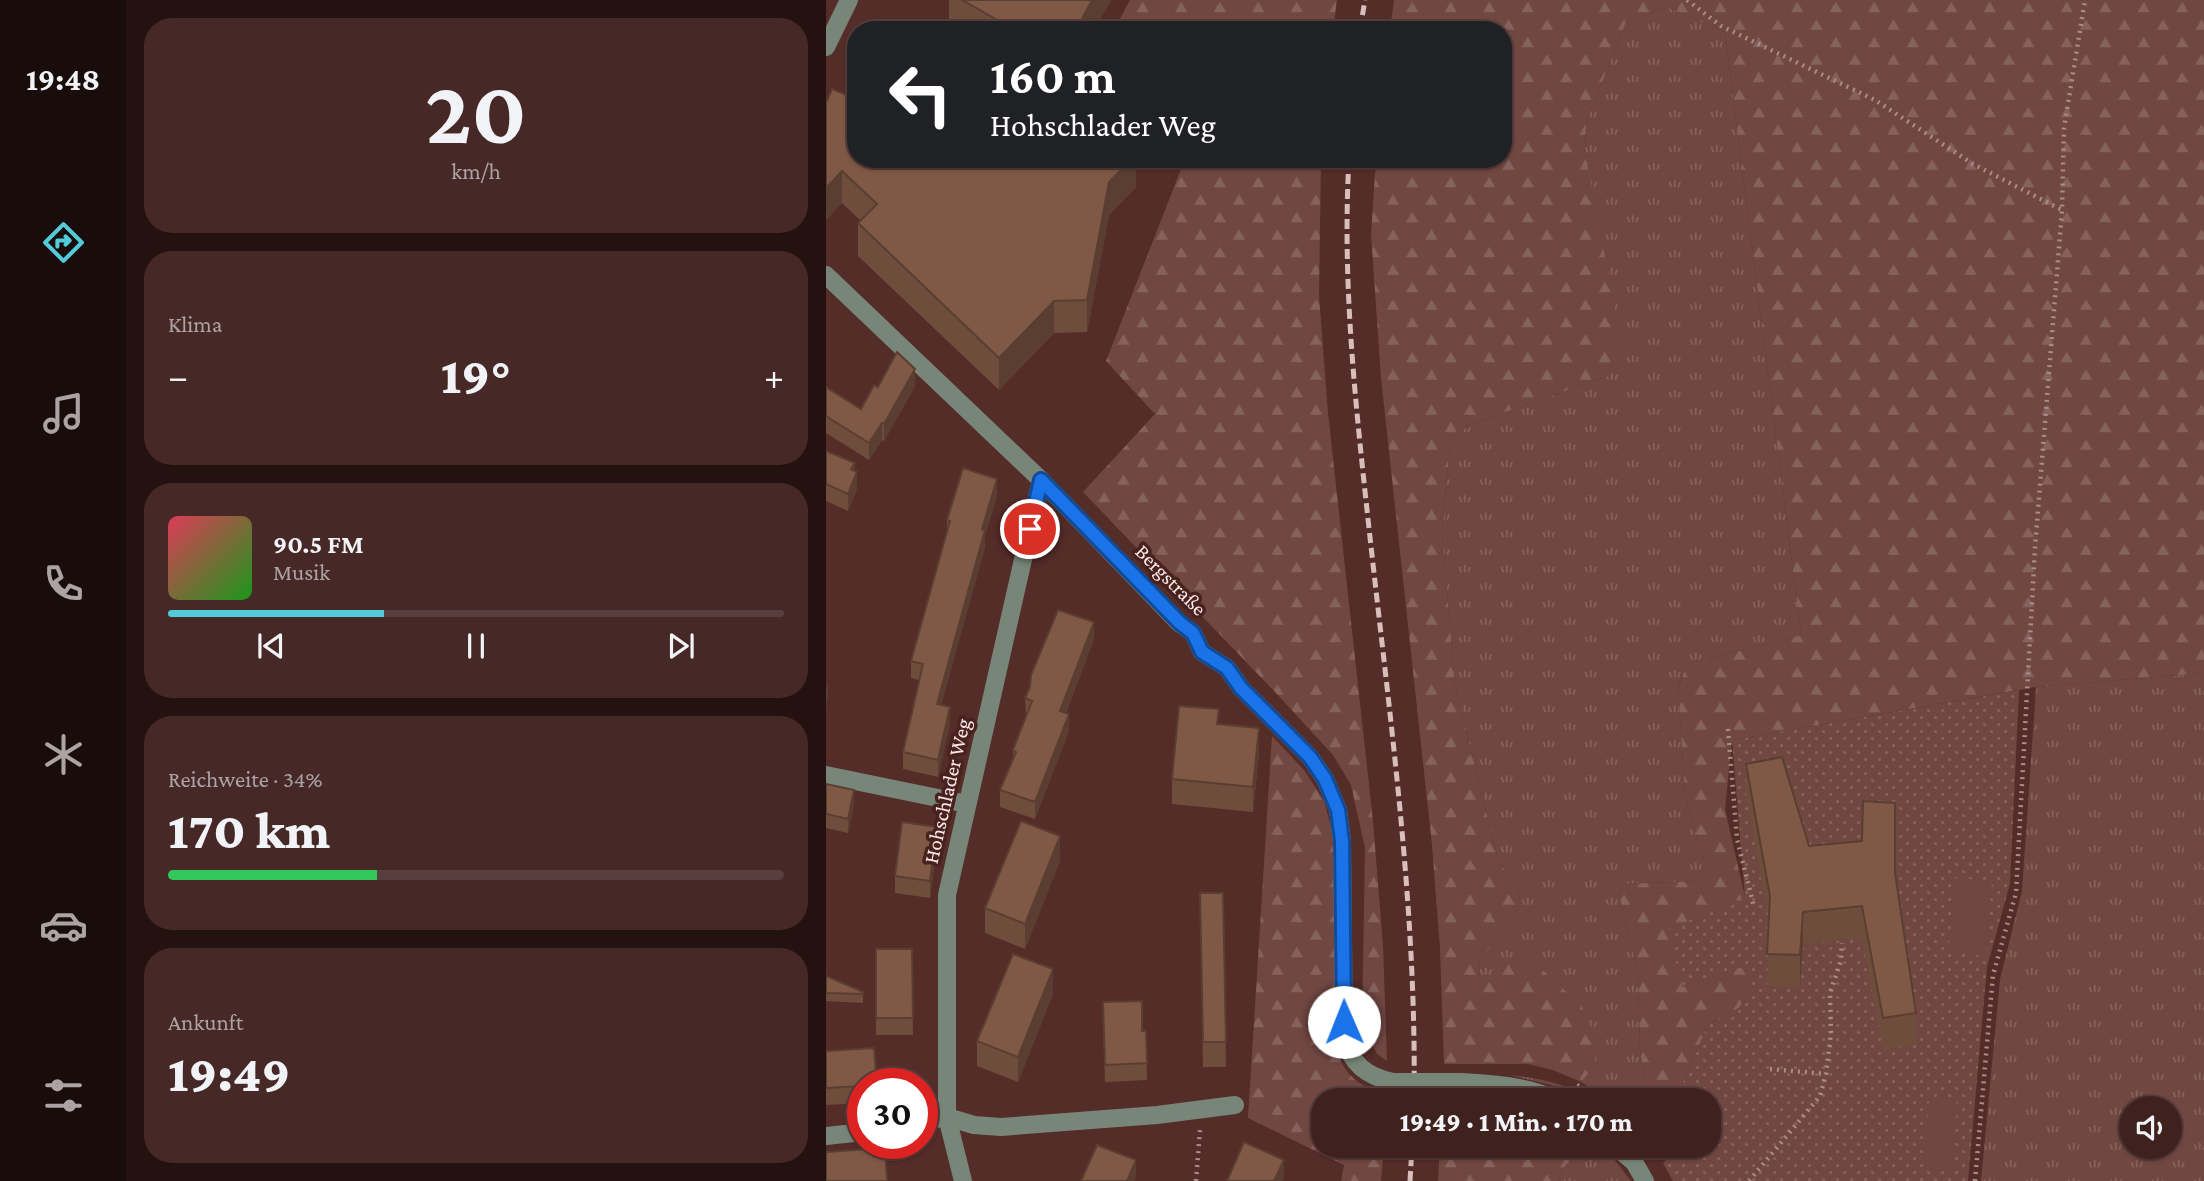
<!DOCTYPE html>
<html lang="de">
<head>
<meta charset="utf-8">
<style>
  body { margin:0; font-family:"Crimson Pro",serif; background:#462927; color:#f1f3f6; height:100vh; display:flex; flex-direction:column; font-size:26px; white-space:nowrap }
  * { box-sizing:border-box; margin:0 }
  p { font-size:23px; color:#ada3a4 }
  .icon { flex:none; width:38px; height:38px; fill:none; stroke:currentColor; stroke-width:2; stroke-linecap:round; stroke-linejoin:round }
  .map { position:relative; flex:1; overflow:hidden }
  .sheet { display:flex; flex-direction:column; gap:18px; padding:18px; background:#231210; width:700px }
  .sheet>* { flex:none }
  .banner { position:absolute; left:21px; top:21px; width:665px; height:147px; border-radius:28px; box-shadow:0 2px 5px #0004,0 0 0 2px #583e3c; background:#202124; color:#fff; overflow:hidden }
  .buttons { position:absolute; left:1293px; top:1096px; display:grid; gap:14px }
  .buttons a { display:grid; place-items:center; width:63px; height:63px; border-radius:50%; background:#3f211e; box-shadow:0 2px 5px #0004,0 0 0 2px #583e3c; font-size:35px }
  .speed { position:absolute; left:21px; top:1068px; display:flex; gap:14px; font-size:35px; font-weight:700; text-align:center }
  .speed>* { display:grid; place-content:center; width:91px; height:91px; border-radius:50%; background:#3f211e; box-shadow:0 2px 5px #0004,0 0 0 2px #583e3c; line-height:1 }
  .speed .limit { border:10px solid #d22; background:#fff; color:#111 }
  .pin { position:absolute; display:grid; place-items:center; width:60px; height:60px; color:#fff; margin:-30px; border:4px solid #fff; border-radius:50%; box-shadow:0 2px 7px #0007 }
  .me { position:absolute; width:77px; margin:-38px; rotate:359deg; stroke-linejoin:round; filter:drop-shadow(0 0 5px #0008) }
  .turn { display:flex; align-items:center; gap:24px; height:147px; padding:0 28px; font-size:32px }
  .turn .icon { width:91px; height:91px; stroke-width:2.5 }
  .turn b { display:block; font-size:49px; line-height:60px }
  .big { font-size:52px; font-weight:800; line-height:1.1 }
  .sheet .widget { flex:1; display:flex; flex-direction:column; justify-content:center; gap:10px; min-width:0; padding:0 24px; border-radius:28px; background:#462927 }
  .sheet .dial { align-items:center; gap:0 }
  .dial b { font-size:91px; line-height:1 }
  .song { display:flex; align-items:center; gap:21px }
  .cover { width:84px; height:84px; border-radius:10px; background:linear-gradient(135deg,hsl(350 70% 55%),hsl(120 70% 35%)) }
  .played { height:7px; border-radius:4px; background:linear-gradient(90deg,#53cbda 35%,#583e3c 35%) }
  .keys { display:flex; justify-content:space-around; direction:ltr }
  .heat { display:flex; justify-content:space-between; align-items:center; font-size:38px; direction:ltr }
  .charge { height:10px; border-radius:5px; background:linear-gradient(90deg,#34c759 34%,#583e3c 0) }
  .trip { position:absolute; left:485px; top:1088px; width:410px; height:70px; border-radius:28px; background:#3f211e; box-shadow:0 2px 5px #0004,0 0 0 2px #583e3c; font-weight:800; line-height:70px; text-align:center }
  main { display:flex; flex:1; min-height:0 }
  .menu { display:flex; flex-direction:column; width:126px; justify-content:space-around; align-items:center; background:#190d0c; color:#ada3a4 }
  .menu .icon { width:49px; height:49px }
  .menu .on { color:#53cbda }
  .menu b { font-size:32px; color:#f1f3f6 }
  .map>svg:first-child { display:block }
  .grass { fill:url(#grass-tufts); fill-rule:evenodd }
  .forest { fill:url(#forest-firs) }
  .park { fill:url(#park-dots) }
  .pitch { fill:#714742 }
  .lines { fill:none; stroke-linecap:round; stroke-linejoin:round }
  .path { stroke:#aa8c89; stroke-width:4.5; stroke-dasharray:2 5; stroke-linecap:butt }
  .minor { stroke:#778678; stroke-width:18 }
  .rail { stroke:#d9bfbc; stroke-width:5; stroke-dasharray:10 5; stroke-linecap:butt }
  .minor-bridge { stroke:#778678; stroke-width:18 }
  .wall { fill:#6e4d3c }
  .shaded-wall { fill:#5a3e31 }
  .building { fill:#805946; stroke:#5a3e31; stroke-width:2 }
  .route-casing { stroke:#114b97; stroke-width:18 }
  .route { stroke:#1a73e8; stroke-width:12 }
  .labels { text-anchor:middle; stroke-width:7; stroke-linejoin:round; paint-order:stroke }
  .street-label { font-size:21px; fill:#fee9e6; stroke:#48221e }
</style>
</head>
<body>
<main>
<nav class="menu">
<b>19:48</b>
<svg class="icon on" aria-label="directions" viewBox="0 0 24 24"><path d="M12 3l9 9-9 9-9-9zM9 14v-3h6M13 9l2 2-2 2"/></svg>
<svg class="icon" aria-label="music" viewBox="0 0 24 24"><path d="M9 18V5l10-2v13"/><circle cx="6" cy="18" r="3"/><circle cx="16" cy="16" r="3"/></svg>
<svg class="icon" aria-label="phone" viewBox="0 0 24 24"><path d="M5 4h4l2 5-3 2q2 4 5 5l2-3 5 2v4C11 20 4 13 5 4z"/></svg>
<svg class="icon" aria-label="climate" viewBox="0 0 24 24"><path d="M12 3v18M4 7l16 10M4 17L20 7"/></svg>
<svg class="icon" aria-label="car" viewBox="0 0 24 24"><path d="M5 17H2v-5l4-1 3-4h7l3 4 3 1v5h-3M9 17h6M6 11h13"/><circle cx="7" cy="17" r="2"/><circle cx="17" cy="17" r="2"/></svg>
<svg class="icon" aria-label="filters" viewBox="0 0 24 24"><path d="M4 7h16M4 17h16"/><circle cx="9" cy="7" r="2"/><circle cx="15" cy="17" r="2"/></svg>
</nav>
<section class="sheet">
<div class="widget dial"><b>20</b><p>km/h</p></div>
<div class="widget"><p>Klima</p>
<div class="heat"><a>−</a><b class="big">19°</b><a>+</a></div>
</div>
<div class="widget">
<div class="song"><i class="cover"></i><div><b>90.5 FM</b><p>Musik</p></div></div>
<div class="played"></div>
<div class="keys"><svg class="icon" aria-label="previous" viewBox="0 0 24 24"><path d="M18 5L8 12l10 7zM5 5v14"/></svg><svg class="icon" aria-label="pause" viewBox="0 0 24 24"><path d="M8 5v14M16 5v14"/></svg><svg class="icon" aria-label="next" viewBox="0 0 24 24"><path d="M6 5l10 7-10 7zM19 5v14"/></svg></div>
</div>
<div class="widget"><p>Reichweite · 34%</p><b class="big">170 km</b><div class="charge"></div></div>
<div class="widget"><p>Ankunft</p><b class="big">19:49</b></div>
</section>
<div class="map">
<svg width="1378" height="1181" viewBox="0 0 1378 1181">
  <defs>
    <pattern id="grass-tufts" width="24" height="20" patternUnits="userSpaceOnUse" patternTransform="scale(1.75)"><rect width="24" height="20" fill="#714742"/><path d="M3 7l-1-3M5 7V3M7 7l1-3M15 17l-1-3M17 17v-4M19 17l1-3" fill="none" stroke="#86625d"/></pattern>
    <pattern id="forest-firs" width="22" height="20" patternUnits="userSpaceOnUse" patternTransform="scale(1.75)"><rect width="22" height="20" fill="#714742"/><path d="M5 1l3.5 6h-7zM16 11l3.5 6h-7z" fill="#86625d"/></pattern>
    <pattern id="park-dots" width="8" height="8" patternUnits="userSpaceOnUse" patternTransform="scale(1.75)"><rect width="8" height="8" fill="#714742"/><path d="M2 2h.1M6 6h.1" fill="none" stroke="#86625d" stroke-width="1.8" stroke-linecap="round"/></pattern>
  </defs>
  <rect width="100%" height="100%" fill="#542c28"/>
  <!-- grass -->
  <g class="grass">
    <polygon points="841,7 899,32 975,635 861,664 852,687 859,796 881,872 872,881 797,884 793,895 812,973 814,1050 822,1101 785,1101 755,1082 768,1066 669,983 654,982 653,961 689,917 694,895 671,856 629,686 616,532 624,444 642,425 785,375 759,152 760,123 800,22"/>
    <path d="M1378 673V1181H1155L1174 979 1196 891 1210 687ZM1306 1108H1344V1146H1306Z"/>
    <path d="M683 1075C715 1078 741 1084 769 1101H759L725 1085Z"/>
    <path d="M752 1146H778L805 1181H733C735 1166 743 1160 757 1155Z"/>
  </g>
  <!-- forest -->
  <g class="forest">
    <polygon points="304,0 511,0 507,30 288,30"/>
    <polygon points="568,0 1378,0 1378,673 1210,687 906,740 899,809 919,897 926,964 926,990 913,1008 882,1025 849,1101 822,1101 814,1050 812,973 793,895 797,884 872,881 881,872 859,796 852,688 861,664 975,635 899,32 841,7 800,22 760,123 759,152 794,335 785,375 642,425 624,444 616,532 629,686 671,856 694,895 689,917 653,961 654,981 669,983 686,956 707,961 755,1005 772,1041 768,1067 755,1082 727,1070 702,1064 618,1064 614,948 606,845 555,378 545,234 550,159 677,159 677,30 564,30"/>
    <polygon points="359,159 495,159 493,295 502,413 547,821 557,946 561,1061 551,1054 536,1025 539,848 525,785 507,755 449,692 257,492 329,414 280,361"/>
    <path d="M446 736 478 770 498 801 509 842 510 1045C517 1075 531 1086 562 1094L561 1101H497V1146H558L555 1181H515L518 1165 422 1118Z"/>
    <polygon points="617,1092 685,1096 703,1101 617,1101"/>
    <path d="M614 1146H752L757 1155C743 1160 735 1166 733 1181H612Z"/>
  </g>
  <!-- park -->
  <polygon class="park" points="1193,690 1184,884 1161,967 1142,1181 847,1181 837,1163 844,1156 844,1146 882,1146 882,1101 849,1101 882,1025 913,1008 926,990 926,964 856,987 842,929 919,897 906,740"/>
  <!-- pitch -->
  <g class="pitch">
    <polygon points="1130,878 1166,881 1159,956 1122,952"/>
    <polygon points="1103,1100 1131,1101 1127,1172 1099,1170"/>
  </g>
  <g class="lines">
    <!-- path -->
    <g class="path">
      <polyline points="861,0 895,26 1049,100 1147,164 1236,210"/>
      <polyline points="902,729 911,839 928,907"/>
      <polyline points="944,1069 1000,1074"/>
      <polyline points="751,1085 777,1101"/>
      <polyline points="370,1181 374,1130"/>
      <polyline points="923,1181 994,1096 1000,1074 1005,1033 1004,993 1015,960 1016,943"/>
      <polyline points="1149,1181 1167,975 1190,893 1209,548 1236,210 1238,128 1259,0"/>
    </g>
    <!-- minor -->
    <g class="minor">
      <polyline points="0,47 23,0"/>
      <path d="M0 275 215 480 353 623 367 633 376 652 401 668 415 688 484 757 499 779 512 810 516 841 518 1037C525 1064 540 1076 567 1082"/>
      <polyline points="0,775 141,804"/>
      <path d="M635 1082C669 1084 703 1086 733 1101"/>
      <polyline points="96,1122 121,1117 148,1125 175,1127 331,1115 409,1105"/>
      <polyline points="0,1136 37,1132"/>
      <polyline points="789,1146 808,1162 819,1181"/>
      <polyline points="137,1181 121,1117 121,895 215,480"/>
    </g>
    <!-- rail -->
    <g class="rail">
      <polyline points="534,30 539,0"/>
      <path d="M523 159C516 280 529 399 542 519 563 713 591 906 588 1101"/>
      <polyline points="584,1181 586,1146"/>
    </g>
    <!-- minor-bridge -->
    <polyline class="minor-bridge" points="567,1082 635,1082"/>
  </g>
  <!-- wall -->
  <g class="wall">
    <polygon points="123,0 285,0 268,30 131,30 123,25"/>
    <polygon points="0,103 30,159 310,159 310,187 283,215 261,332 228,333 173,390 32,256 32,223 35,221 16,203 0,220"/>
    <polygon points="89,386 58,441 56,440 43,460 0,433 0,387 35,409 52,387"/>
    <polygon points="0,451 29,471 31,489 22,511 0,501"/>
    <polygon points="171,496 159,535 159,547 115,705 124,724 112,777 77,769 77,752 93,680 85,678 85,661 121,534 121,520"/>
    <polygon points="268,639 240,713 243,731 209,819 174,807 174,790 187,759 187,750 200,716 199,698"/>
    <polygon points="393,724 433,753 427,812 346,804 346,779"/>
    <polygon points="920,764 983,846 1069,873 1090,1013 1090,1045 1057,1050 1036,939 977,944 974,987 941,986 943,922 920,797"/>
    <polygon points="0,784 28,805 22,833 0,828"/>
    <polygon points="111,844 104,898 69,893 69,876"/>
    <polygon points="234,861 199,949 159,933 159,908"/>
    <polygon points="374,893 397,893 400,1067 377,1067"/>
    <polygon points="50,949 86,949 87,1035 50,1035"/>
    <polygon points="0,976 37,992 37,1003 0,1001"/>
    <polygon points="227,994 192,1082 151,1066 151,1041"/>
    <polygon points="277,1019 316,1031 320,1031 321,1080 279,1082"/>
    <polygon points="0,1051 37,1083 37,1103 0,1105"/>
  </g>
  <!-- shaded-wall -->
  <g class="shaded-wall">
    <polygon points="266,0 285,0 268,30 250,30"/>
    <polygon points="306,159 310,159 310,187 283,215 261,332 261,300 283,182"/>
    <polygon points="16,171 16,203 0,220 0,188"/>
    <polygon points="228,301 228,333 173,390 173,358"/>
    <polygon points="89,369 89,386 58,441 58,424"/>
    <polygon points="56,423 56,440 43,460 43,443"/>
    <polygon points="29,463 29,476 31,472 31,489 22,511 22,494 25,469"/>
    <polygon points="171,479 171,496 159,535 159,547 111,721 111,704 156,529"/>
    <polygon points="268,622 268,639 234,728 234,711"/>
    <polygon points="2,679 2,696 0,707 0,690"/>
    <polygon points="124,707 124,724 112,777 112,760"/>
    <polygon points="243,714 243,731 209,819 209,802"/>
    <polygon points="433,728 433,753 427,812 427,787"/>
    <polygon points="28,790 28,805 22,833 22,819"/>
    <polygon points="111,827 111,844 104,898 104,881"/>
    <polygon points="234,836 234,861 199,949 199,924"/>
    <polygon points="977,912 977,944 974,987 974,955"/>
    <polygon points="227,969 227,994 192,1082 192,1057"/>
    <polygon points="310,1160 310,1177 308,1181 301,1181"/>
    <polygon points="458,1160 458,1177 456,1181 448,1181"/>
  </g>
  <!-- building -->
  <g class="building">
    <polygon points="136,0 266,0 250,30 189,30"/>
    <polygon points="6,89 28,98 30,105 30,159 306,159 283,182 261,300 228,301 173,358 32,223 51,204 16,171 0,188 0,103"/>
    <polygon points="71,352 89,369 58,424 56,423 43,443 0,416 0,387 35,409 48,385 52,387"/>
    <polygon points="0,451 29,463 25,469 31,472 22,494 0,484"/>
    <polygon points="137,468 171,479 156,529 159,530 111,704 124,707 112,760 77,752 97,664 85,661 124,521 121,520"/>
    <polygon points="232,610 268,622 234,711 243,714 209,802 174,790 190,752 187,750 206,701 199,698 204,687 205,675"/>
    <polygon points="353,706 393,709 391,724 433,728 427,787 346,779"/>
    <polygon points="956,757 983,846 1036,841 1037,801 1069,803 1069,873 1090,1013 1057,1018 1036,906 977,912 974,955 941,954 944,896 920,764"/>
    <polygon points="0,784 28,790 22,819 0,814"/>
    <polygon points="195,821 234,836 199,924 159,908"/>
    <polygon points="76,822 111,827 104,881 69,876"/>
    <polygon points="374,893 397,893 400,1042 377,1042"/>
    <polygon points="50,949 86,949 87,1018 50,1018"/>
    <polygon points="187,954 227,969 192,1057 151,1041"/>
    <polygon points="0,976 37,992 37,994 0,993"/>
    <polygon points="316,1001 316,1031 320,1031 321,1063 279,1065 277,1002"/>
    <polygon points="48,1048 51,1083 37,1083 37,1086 0,1088 0,1051"/>
    <polygon points="418,1142 458,1160 448,1181 401,1181"/>
    <polygon points="271,1145 310,1160 301,1181 255,1181"/>
    <polygon points="59,1148 61,1181 0,1181 0,1152"/>
  </g>
  <g class="lines">
    <!-- route casing -->
    <g class="route-casing">
      <polyline id="route" points="204,529 215,480 354,623 367,633 376,652 401,668 415,688 484,757 499,779 512,810 516,841 518,1022"/>
    </g>
    <!-- route -->
    <use href="#route" class="route"/>
  </g>
  <g class="labels">
    <!-- street labels -->
    <g class="street-label">
      <text transform="translate(345 580) rotate(45)" y="7">Bergstraße</text>
      <text transform="translate(121 791) rotate(-77)" y="7">Hohschlader Weg</text>
    </g>
  </g>
</svg>
<div class="buttons">
<a><svg class="icon" aria-label="sound" viewBox="0 0 24 24"><path d="M4 9h4l5-4v14l-5-4H4zM17 9q2 3 0 6"/></svg></a>
</div>
<div class="speed"><div class="limit">30</div></div>
<div class="pin" style="left:204px;top:529px;background:#d93025"><svg class="icon" aria-label="arrive" viewBox="0 0 24 24"><path d="M6 21V4h12l-3 4 3 4H6"/></svg></div>
<svg class="me" style="left:518px;top:1022px" viewBox="-20 -20 40 40"><circle r="19" fill="#fff"/><path d="M0-13L10 11 0 6-10 11z" fill="#1a73e8"/></svg>
<div class="trip">19:49 · 1 Min. · 170 m</div>
<div class="banner">
<div class="turn"><svg class="icon" aria-label="left" viewBox="0 0 24 24"><path d="M17 20v-9H6M10 6l-5 5 5 5"/></svg><div><b>160 m</b>Hohschlader Weg</div></div>
</div>
</div>
</main>
</body>
</html>
